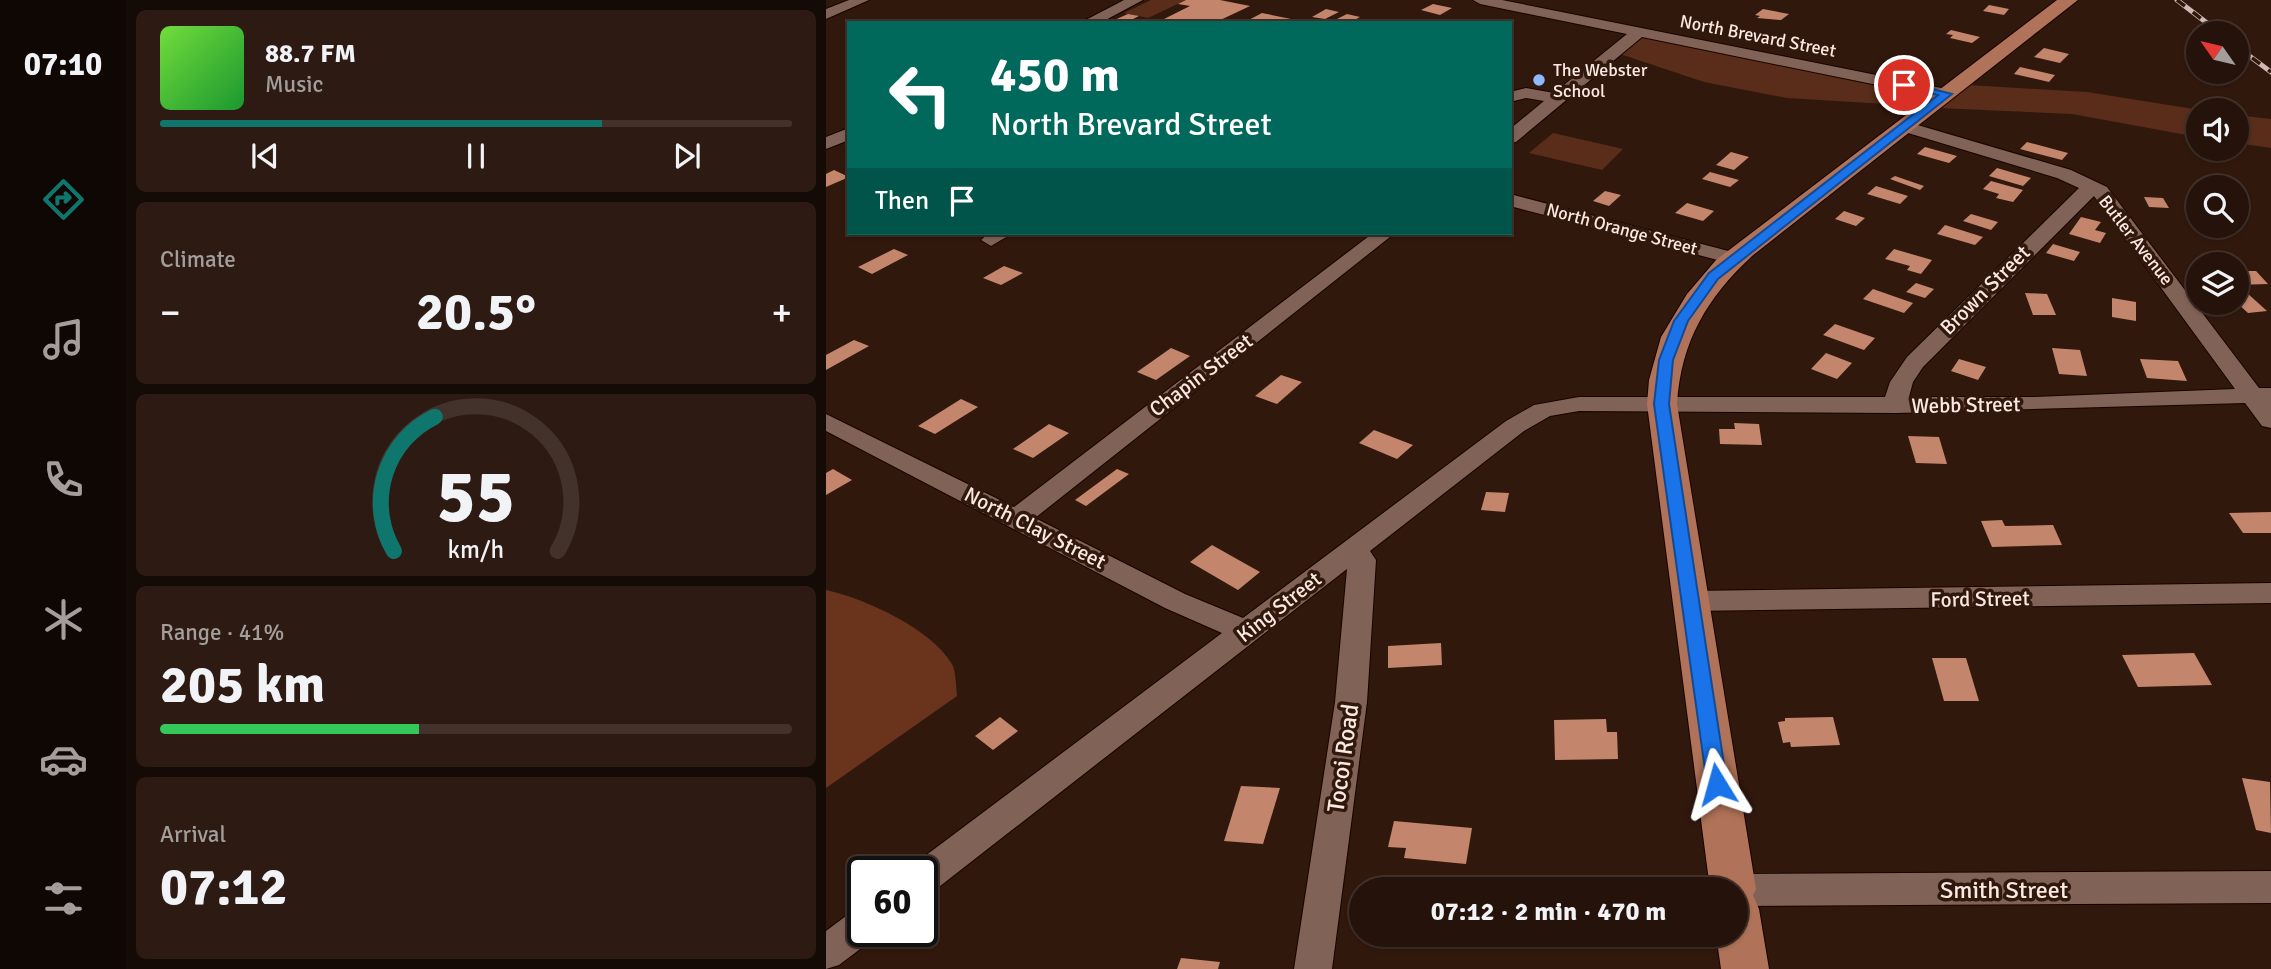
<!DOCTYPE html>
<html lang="en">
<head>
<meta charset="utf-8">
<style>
  body { margin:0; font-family:Signika,sans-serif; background:#2d1b13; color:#f1f3f6; height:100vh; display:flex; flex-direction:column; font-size:26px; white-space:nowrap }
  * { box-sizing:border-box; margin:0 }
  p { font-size:23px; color:#a39e9c }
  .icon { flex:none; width:38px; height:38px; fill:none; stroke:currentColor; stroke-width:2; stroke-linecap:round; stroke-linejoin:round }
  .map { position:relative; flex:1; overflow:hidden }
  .side { display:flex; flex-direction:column; gap:10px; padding:10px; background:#140a06; width:700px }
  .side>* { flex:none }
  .top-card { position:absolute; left:21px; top:21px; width:665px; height:214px; border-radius:0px; box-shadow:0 2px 5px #0004,0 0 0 2px #42322b; background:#00695c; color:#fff; overflow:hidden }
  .needle { width:46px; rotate:304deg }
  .fabs { position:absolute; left:1360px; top:21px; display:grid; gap:14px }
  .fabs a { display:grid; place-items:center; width:63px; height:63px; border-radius:50%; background:#25120a; box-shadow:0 2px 5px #0004,0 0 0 2px #42322b; font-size:35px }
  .speed { position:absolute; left:21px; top:856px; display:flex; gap:14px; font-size:35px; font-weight:700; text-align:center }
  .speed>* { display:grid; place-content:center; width:91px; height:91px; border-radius:50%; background:#25120a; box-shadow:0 2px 5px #0004,0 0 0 2px #42322b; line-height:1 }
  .speed .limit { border:4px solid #111; border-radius:10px; background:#fff; color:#111 }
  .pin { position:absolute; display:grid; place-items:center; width:60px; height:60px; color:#fff; margin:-30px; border:4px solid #fff; border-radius:50%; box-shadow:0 2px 7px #0007 }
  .me { position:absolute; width:77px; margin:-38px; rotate:352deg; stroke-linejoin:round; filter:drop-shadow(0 0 5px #0008) }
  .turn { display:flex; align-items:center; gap:24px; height:147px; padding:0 28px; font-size:32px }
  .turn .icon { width:91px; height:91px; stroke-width:2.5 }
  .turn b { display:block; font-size:49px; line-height:60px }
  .then { display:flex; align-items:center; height:66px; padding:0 28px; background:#0003; gap:14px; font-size:26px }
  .big { font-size:52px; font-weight:700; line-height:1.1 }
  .side .widget { flex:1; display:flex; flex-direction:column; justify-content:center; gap:10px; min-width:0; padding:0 24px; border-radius:10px; background:#2d1b13 }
  .side .dial { align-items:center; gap:0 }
  .dial svg { height:182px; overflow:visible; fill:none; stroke:#42322b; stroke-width:7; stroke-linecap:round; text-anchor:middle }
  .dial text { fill:#f1f3f6; stroke:none }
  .song { display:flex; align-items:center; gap:21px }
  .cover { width:84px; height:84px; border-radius:10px; background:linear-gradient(135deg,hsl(100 70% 55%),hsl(130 70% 35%)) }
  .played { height:7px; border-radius:4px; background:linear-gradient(90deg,#0f766e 70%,#42322b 70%) }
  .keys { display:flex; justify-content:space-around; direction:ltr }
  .heat { display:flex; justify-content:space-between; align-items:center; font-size:38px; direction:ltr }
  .charge { height:10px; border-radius:5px; background:linear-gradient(90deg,#34c759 41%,#42322b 0) }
  .trip { position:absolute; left:523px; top:877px; width:399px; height:70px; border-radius:35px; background:#25120a; box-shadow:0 2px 5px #0004,0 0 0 2px #42322b; font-weight:700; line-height:70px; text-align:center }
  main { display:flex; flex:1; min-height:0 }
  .dock { display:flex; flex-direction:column; width:126px; justify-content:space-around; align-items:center; background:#0f0704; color:#a39e9c }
  .dock .icon { width:49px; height:49px }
  .dock .current { color:#0f766e }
  .dock b { font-size:32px; color:#f1f3f6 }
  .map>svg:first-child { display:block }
  .green { fill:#592d19 }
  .forest { fill:#6a341c }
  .building { fill:#c3866c }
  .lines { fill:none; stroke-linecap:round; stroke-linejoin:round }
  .minor-casing { stroke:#180300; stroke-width:2 }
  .major-casing { stroke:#180300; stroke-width:2 }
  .minor { fill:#816256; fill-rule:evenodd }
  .major { fill:#b07258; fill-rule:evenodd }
  .rail-casing { stroke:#cebab2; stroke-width:5 }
  .rail { stroke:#31180d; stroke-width:3.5; stroke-dasharray:10; stroke-linecap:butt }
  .route { fill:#1a73e8; stroke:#114b97; stroke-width:2 }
  .poi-dot { fill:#8fb8fd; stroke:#31180d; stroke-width:2.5 }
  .labels { text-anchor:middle; stroke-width:7; stroke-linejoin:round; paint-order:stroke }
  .far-street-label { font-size:18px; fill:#fbe8e1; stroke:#31180d }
  .far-poi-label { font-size:18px; fill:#fbe8e1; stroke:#31180d; text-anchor:start }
  .street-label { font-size:21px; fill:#fbe8e1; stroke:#31180d }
  .near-street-label { font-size:24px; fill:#fbe8e1; stroke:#31180d }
</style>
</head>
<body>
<main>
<nav class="dock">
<b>07:10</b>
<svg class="icon current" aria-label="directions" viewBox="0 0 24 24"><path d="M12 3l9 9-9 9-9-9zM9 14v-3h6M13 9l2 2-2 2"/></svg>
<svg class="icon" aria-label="music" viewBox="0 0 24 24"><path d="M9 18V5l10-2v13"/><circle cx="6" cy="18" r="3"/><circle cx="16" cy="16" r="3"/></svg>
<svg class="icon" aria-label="phone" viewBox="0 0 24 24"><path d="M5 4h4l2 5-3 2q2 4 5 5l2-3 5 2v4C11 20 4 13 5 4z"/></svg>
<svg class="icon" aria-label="climate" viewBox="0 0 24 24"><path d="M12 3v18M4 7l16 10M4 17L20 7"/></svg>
<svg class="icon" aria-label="car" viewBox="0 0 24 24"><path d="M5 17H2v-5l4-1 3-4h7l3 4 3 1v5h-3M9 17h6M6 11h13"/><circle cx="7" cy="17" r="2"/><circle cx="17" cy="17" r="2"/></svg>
<svg class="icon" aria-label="filters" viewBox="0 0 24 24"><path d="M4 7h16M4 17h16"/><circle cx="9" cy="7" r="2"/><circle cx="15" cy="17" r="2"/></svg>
</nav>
<section class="side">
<div class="widget">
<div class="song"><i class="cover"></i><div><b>88.7 FM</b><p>Music</p></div></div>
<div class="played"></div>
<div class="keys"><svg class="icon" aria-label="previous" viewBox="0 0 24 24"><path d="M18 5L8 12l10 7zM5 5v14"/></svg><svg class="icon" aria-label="pause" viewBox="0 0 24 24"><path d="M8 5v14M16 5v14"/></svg><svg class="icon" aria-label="next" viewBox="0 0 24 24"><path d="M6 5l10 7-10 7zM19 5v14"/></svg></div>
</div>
<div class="widget"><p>Climate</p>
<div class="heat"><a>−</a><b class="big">20.5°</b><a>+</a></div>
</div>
<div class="widget dial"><svg viewBox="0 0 100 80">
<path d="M14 69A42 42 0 1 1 86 69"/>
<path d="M14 69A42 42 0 0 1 32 10" stroke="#0f766e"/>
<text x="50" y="56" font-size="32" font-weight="700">55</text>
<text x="50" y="72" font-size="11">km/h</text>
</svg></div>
<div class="widget"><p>Range · 41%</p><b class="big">205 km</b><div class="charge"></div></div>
<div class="widget"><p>Arrival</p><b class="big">07:12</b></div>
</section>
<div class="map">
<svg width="1445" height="969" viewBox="0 0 1445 969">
  <rect width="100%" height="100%" fill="#31180d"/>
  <!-- green -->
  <g class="green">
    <polygon points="325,0 360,0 322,18 298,13"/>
    <polygon points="817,35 1109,95 1093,106 961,98 878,82 794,54"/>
    <polygon points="1142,85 1261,92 1374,110 1372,137 1246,114 1113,108"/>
    <polygon points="1410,115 1445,119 1445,148 1411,143"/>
    <polygon points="727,133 797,149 776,170 703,153"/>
  </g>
  <!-- forest -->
  <path class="forest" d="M0 590C40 599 104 628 126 664 130 672 130 687 131 696L0 788Z"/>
  <!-- building -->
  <g class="building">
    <polygon points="360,0 394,0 424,6 388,23 321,23 329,19 336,20 364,6 352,4"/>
    <polygon points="607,4 626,8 614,15 595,10"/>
    <polygon points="1163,5 1183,9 1178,15 1157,11"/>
    <polygon points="500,9 513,12 499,19 486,17"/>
    <polygon points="937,9 963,14 955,20 931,18 934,16 929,15"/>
    <polygon points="436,13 465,19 457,23 417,23"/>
    <polygon points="302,14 313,16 299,23 286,21"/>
    <polygon points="521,14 534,17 523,23 507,21"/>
    <polygon points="1125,30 1154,37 1146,43 1124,38 1127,35 1120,34"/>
    <polygon points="1218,48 1243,54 1234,63 1208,57"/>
    <polygon points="1194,67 1229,75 1223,82 1188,74"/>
    <polygon points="1201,142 1242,153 1236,160 1194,149"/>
    <polygon points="1099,147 1131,156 1123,163 1091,154"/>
    <polygon points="905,152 923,157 908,170 890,165"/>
    <polygon points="1171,168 1205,178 1197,186 1163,176"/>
    <polygon points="8,170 23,177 0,187 0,174"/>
    <polygon points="884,172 913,180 904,187 876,179"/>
    <polygon points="1069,176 1098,186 1094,190 1064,179"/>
    <polygon points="1165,181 1197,190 1187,202 1170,198 1173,194 1157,189"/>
    <polygon points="1050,186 1082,196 1074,204 1041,194"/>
    <polygon points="779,191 795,195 783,206 767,201"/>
    <polygon points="1318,197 1337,198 1343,208 1323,207"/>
    <polygon points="861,203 888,211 877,221 849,213"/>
    <polygon points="1018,211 1039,218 1030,226 1009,219"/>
    <polygon points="1145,214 1172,222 1165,230 1137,221"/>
    <polygon points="1255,217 1275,222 1269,230 1280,233 1274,243 1243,234"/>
    <polygon points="1119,225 1157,237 1149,245 1111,234"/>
    <polygon points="1227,244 1254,252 1248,261 1220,253"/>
    <polygon points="68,249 82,255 46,274 32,267"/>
    <polygon points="1068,249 1106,260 1095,274 1081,270 1084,266 1059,259"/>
    <polygon points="178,266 197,273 175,285 157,278"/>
    <polygon points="1410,271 1430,271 1442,284 1410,285"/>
    <polygon points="1090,283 1108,289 1099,298 1080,292"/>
    <polygon points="1047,289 1087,303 1078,313 1037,299"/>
    <polygon points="1420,292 1441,311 1422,313 1410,302 1410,293"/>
    <polygon points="1199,293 1221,294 1230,315 1207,315"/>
    <polygon points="1286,298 1310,302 1310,321 1286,317"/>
    <polygon points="1009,324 1049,338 1038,350 997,335"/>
    <polygon points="28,340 43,346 0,370 0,355"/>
    <polygon points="345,348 364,356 330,380 311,372"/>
    <polygon points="1226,348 1254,350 1261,376 1233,374"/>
    <polygon points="1000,353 1026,363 1011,379 985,369"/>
    <polygon points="1133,359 1160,367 1152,380 1125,371"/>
    <polygon points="1314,359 1352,361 1361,381 1321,378"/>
    <polygon points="455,375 476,382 451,404 429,396"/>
    <polygon points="135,399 152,407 109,434 92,426"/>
    <polygon points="908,423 933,424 936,445 894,444 893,429 909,429"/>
    <polygon points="223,424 243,433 207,458 187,449"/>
    <polygon points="548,430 587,445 571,459 533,443"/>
    <polygon points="1082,436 1113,437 1121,464 1090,463"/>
    <polygon points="7,469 26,480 0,495 0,473"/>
    <polygon points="291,469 303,474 260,506 249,500"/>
    <polygon points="660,492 683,493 679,512 655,510"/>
    <polygon points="1445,512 1445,533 1417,533 1403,513"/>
    <polygon points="1176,520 1179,526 1227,525 1236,545 1166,547 1155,521"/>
    <polygon points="386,545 434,572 412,590 364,562"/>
    <polygon points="615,643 616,665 562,668 562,646"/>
    <polygon points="1368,653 1386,685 1312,687 1296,655"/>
    <polygon points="1106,658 1140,658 1153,701 1118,701"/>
    <polygon points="174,717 192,731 167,750 149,736"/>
    <polygon points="1007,717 1014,745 965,747 964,742 957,743 952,722 959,721 959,718"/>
    <polygon points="780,719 781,732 791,732 792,759 729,760 728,720"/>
    <polygon points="1416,778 1444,782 1445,833 1430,830"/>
    <polygon points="415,786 454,788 437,844 398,841"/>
    <polygon points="568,821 646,828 640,864 578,858 580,848 562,847"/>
    <polygon points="355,958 394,962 392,969 351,969"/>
  </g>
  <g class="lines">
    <!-- minor casing -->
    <g class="minor-casing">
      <g id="minor">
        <polygon points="23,0 43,0 0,19 0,9"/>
        <polygon points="298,0 317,0 274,23 254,23"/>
        <polygon points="647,0 676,0 1120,89 1129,94 1120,99 816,37 690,142 684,143 684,129 718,101 700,98 684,102 684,92 700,88 728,93 801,34 654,4"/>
        <path d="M1078 121 1245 170 1281 187 1433 388H1445V428L1436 426 1419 403 1071 413 753 411 724 416 698 431 544 551 550 560 541 702 506 969H468L509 702 521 569 109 890 96 894V872H82L83 868 396 633 339 608 0 431V414L188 507 547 233H569L209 518 359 594 417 618 680 421 708 405 753 397H1059L1064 382 1081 357 1253 188 1231 178 1072 130 1069 126ZM1268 196 1409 389 1208 397H1083L1087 382 1097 367Z"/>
        <polygon points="23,128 23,140 0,149 0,137"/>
        <polygon points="684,194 914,254 917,258 907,264 684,206"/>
        <polygon points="163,233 187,233 165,246 155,240"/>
        <polygon points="1445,583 1445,603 864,611 854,608 849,601 854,594 864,591"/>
        <polygon points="1445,871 1445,903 910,906 910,889 893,889 897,879 910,874"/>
        <polygon points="37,909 37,931 53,931 50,937 13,965 0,969 0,931 24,913"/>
      </g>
    </g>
    <!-- major casing -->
    <g class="major-casing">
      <path id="major" d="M1231 0H1252L926 256C881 298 855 341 851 404L930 889 927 895 933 909 943 969H895L890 934H910V889H884L821 404 823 380 835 337 861 294 890 260Z"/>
    </g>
    <!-- minor -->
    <use href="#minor" class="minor"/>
    <!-- major -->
    <use href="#major" class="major"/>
    <!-- rail casing -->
    <g class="rail-casing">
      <g id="rail">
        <polyline points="1351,0 1394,33"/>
        <polyline points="1410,46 1445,72"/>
      </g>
    </g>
    <!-- rail -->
    <use href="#rail" class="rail"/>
  </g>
  <!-- route -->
  <polygon class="route" points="1078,82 1126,94 892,279 862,321 847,360 843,404 901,784 898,790 884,790 881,784 828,404 833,360 848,321 883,273 1112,95 1075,87 1073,85"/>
  <!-- markers -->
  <circle class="poi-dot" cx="713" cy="80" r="7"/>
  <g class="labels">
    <!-- far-street labels -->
    <g class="far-street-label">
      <text transform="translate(932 36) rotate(11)" y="6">North Brevard Street</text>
      <text transform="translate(796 229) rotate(15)" y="6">North Orange Street</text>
      <text transform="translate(1310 240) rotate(52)" y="6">Butler Avenue</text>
    </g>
    <!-- far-poi labels -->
    <g class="far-poi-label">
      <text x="727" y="76">The Webster<tspan x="727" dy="21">School</tspan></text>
    </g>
    <!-- street labels -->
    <g class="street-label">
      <text transform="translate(1159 290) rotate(-45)" y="7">Brown Street</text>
      <text transform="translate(375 375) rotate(-37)" y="7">Chapin Street</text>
      <text transform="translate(1140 405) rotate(-1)" y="7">Webb Street</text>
      <text transform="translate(209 528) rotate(27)" y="7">North Clay Street</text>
      <text transform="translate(1154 599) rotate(-1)" y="7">Ford Street</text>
      <text transform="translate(453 607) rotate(-38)" y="7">King Street</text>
    </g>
    <!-- near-street labels -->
    <g class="near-street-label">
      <text transform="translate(517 758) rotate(-82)" y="8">Tocoi Road</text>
      <text x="1178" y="898">Smith Street</text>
    </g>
  </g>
</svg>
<div class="fabs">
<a><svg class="needle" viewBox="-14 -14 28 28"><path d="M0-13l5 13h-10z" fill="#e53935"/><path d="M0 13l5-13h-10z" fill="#a39e9c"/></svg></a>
<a><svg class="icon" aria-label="sound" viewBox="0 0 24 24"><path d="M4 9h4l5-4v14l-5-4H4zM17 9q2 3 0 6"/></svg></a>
<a><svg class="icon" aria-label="search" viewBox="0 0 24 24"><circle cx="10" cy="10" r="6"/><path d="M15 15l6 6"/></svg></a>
<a><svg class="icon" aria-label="layers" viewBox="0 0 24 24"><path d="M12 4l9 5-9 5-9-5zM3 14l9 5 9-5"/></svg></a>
</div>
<div class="speed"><div class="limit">60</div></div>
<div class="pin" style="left:1078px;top:85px;background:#d93025"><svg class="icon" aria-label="arrive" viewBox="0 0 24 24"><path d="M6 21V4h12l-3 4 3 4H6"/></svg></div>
<svg class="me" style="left:891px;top:784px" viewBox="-20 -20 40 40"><path d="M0-17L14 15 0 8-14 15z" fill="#1a73e8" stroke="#fff" stroke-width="4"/></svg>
<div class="trip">07:12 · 2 min · 470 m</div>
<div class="top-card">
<div class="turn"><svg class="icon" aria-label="left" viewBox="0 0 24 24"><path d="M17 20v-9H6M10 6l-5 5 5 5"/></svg><div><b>450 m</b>North Brevard Street</div></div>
<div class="then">Then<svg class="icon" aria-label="arrive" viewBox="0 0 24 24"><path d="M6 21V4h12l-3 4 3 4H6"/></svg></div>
</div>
</div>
</main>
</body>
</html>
